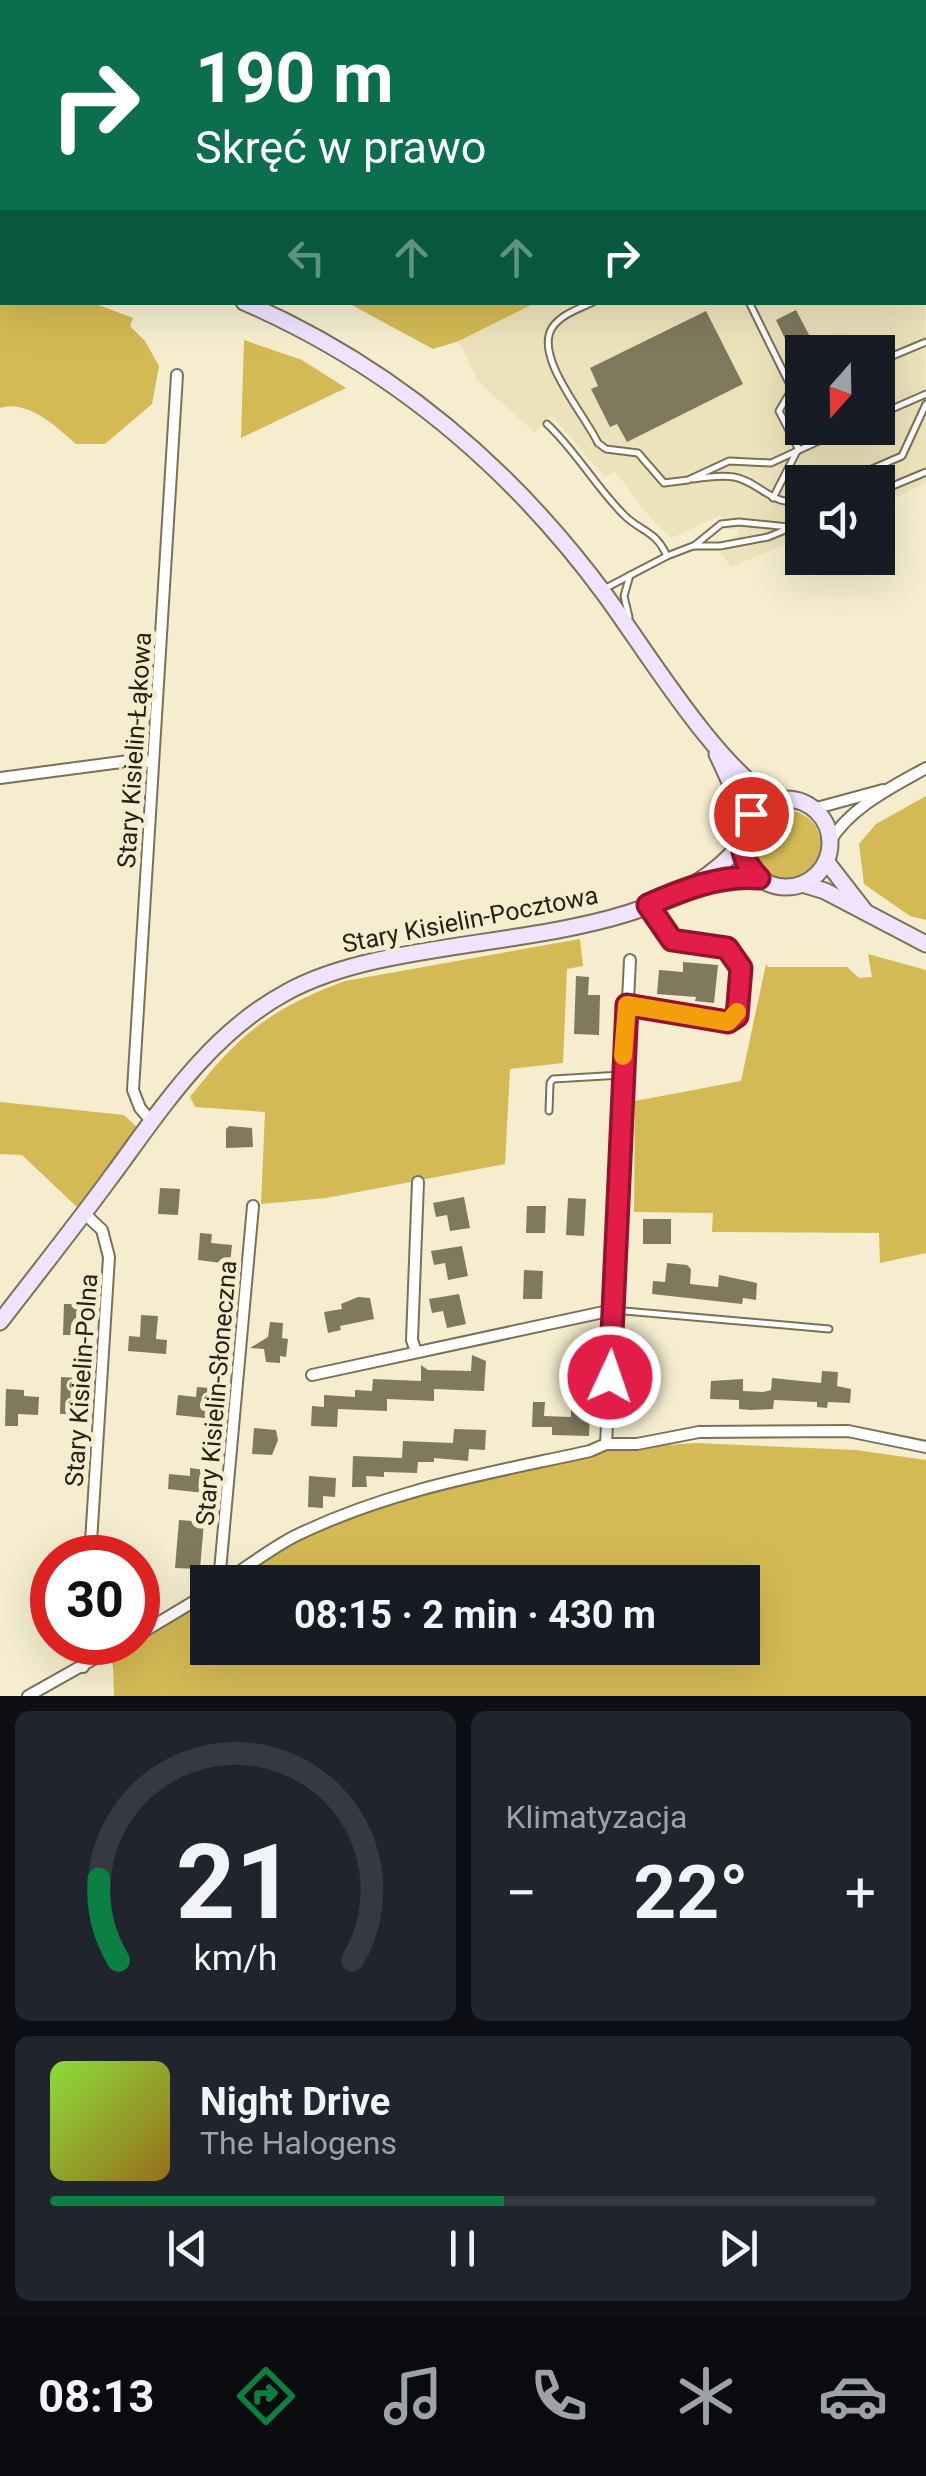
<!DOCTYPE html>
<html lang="pl">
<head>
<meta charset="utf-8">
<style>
  body { margin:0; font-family:Roboto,sans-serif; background:#20242c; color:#f1f3f6; height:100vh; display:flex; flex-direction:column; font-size:38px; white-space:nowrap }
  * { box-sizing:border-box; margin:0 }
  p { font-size:32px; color:#9ea1a6 }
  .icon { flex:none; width:55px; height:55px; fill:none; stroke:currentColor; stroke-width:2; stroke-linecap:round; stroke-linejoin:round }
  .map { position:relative; height:1696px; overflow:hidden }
  .panel { display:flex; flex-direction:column; gap:15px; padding:15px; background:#0d0f14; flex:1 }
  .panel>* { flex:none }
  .hud { position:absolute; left:0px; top:0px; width:928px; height:305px; box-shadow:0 10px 40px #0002; background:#0b6e4f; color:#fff; overflow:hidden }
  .needle { width:65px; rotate:200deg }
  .buttons { position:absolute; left:785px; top:335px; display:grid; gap:20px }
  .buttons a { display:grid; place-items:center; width:110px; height:110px; border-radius:0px; background:#171b24; box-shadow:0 10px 40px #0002; font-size:50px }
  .speed { position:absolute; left:30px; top:1535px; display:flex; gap:20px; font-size:50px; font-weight:700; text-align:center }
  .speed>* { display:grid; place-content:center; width:130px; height:130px; border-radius:50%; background:#171b24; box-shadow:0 10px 40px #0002; line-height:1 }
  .speed .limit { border:15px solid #d22; background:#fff; color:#111 }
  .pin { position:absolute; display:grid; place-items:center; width:85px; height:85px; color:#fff; margin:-42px; border:5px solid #fff; border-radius:50%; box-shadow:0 2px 10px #0007 }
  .me { position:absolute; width:110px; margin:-55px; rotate:3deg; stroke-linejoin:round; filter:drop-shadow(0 0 8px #0008) }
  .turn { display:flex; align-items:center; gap:35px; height:210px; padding:0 30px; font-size:45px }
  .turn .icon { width:130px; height:130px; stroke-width:2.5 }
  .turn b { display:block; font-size:70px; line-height:85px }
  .lanes { display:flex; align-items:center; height:95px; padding:0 30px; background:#0003; justify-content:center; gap:50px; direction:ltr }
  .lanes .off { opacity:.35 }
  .big { font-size:75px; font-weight:700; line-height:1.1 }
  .panel .widget { flex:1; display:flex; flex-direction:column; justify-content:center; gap:15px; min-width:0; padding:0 35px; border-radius:15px; background:#20242c }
  .panel .dial { align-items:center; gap:0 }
  .dial svg { height:260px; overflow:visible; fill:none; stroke:#363941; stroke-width:7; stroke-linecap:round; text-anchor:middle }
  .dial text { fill:#f1f3f6; stroke:none }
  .song { display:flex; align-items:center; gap:30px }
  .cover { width:120px; height:120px; border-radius:15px; background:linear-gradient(135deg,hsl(90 70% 55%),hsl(40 70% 35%)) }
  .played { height:10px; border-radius:5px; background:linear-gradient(90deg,#0b8043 55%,#363941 55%) }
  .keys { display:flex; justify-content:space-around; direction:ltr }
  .heat { display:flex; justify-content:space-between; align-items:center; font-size:55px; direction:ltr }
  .panel .tiles { flex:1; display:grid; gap:15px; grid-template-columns:1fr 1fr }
  .widget:last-child { grid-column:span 2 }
  .trip { position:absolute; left:190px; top:1565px; width:570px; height:100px; border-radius:0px; background:#171b24; box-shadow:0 10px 40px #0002; font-weight:700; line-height:100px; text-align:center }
  .tab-bar { display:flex; height:160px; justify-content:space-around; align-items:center; background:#090b0e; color:#9ea1a6 }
  .tab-bar .icon { width:70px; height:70px }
  .tab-bar .selected { color:#0b8043 }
  .tab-bar b { font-size:45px; color:#f1f3f6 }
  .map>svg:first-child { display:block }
  .built { fill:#ece2bb; fill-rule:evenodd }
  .green { fill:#d3ba54 }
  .building { fill:#81795d }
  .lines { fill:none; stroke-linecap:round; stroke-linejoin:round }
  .lane-casing { stroke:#797256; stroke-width:9 }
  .street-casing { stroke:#797256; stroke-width:14 }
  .secondary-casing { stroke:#797256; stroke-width:19 }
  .lane { stroke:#fff; stroke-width:5 }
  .street { stroke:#fff; stroke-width:10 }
  .secondary { stroke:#efe3ff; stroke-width:15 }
  .route-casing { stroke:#92132f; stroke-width:25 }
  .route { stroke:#e11d48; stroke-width:18 }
  .slow { stroke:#f59e0b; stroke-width:18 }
  .labels { text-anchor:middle; stroke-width:10; stroke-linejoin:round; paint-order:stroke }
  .street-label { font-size:25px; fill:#242116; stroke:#f5edce }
</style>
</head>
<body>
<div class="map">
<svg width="926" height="1696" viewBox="0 0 926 1696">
  <rect width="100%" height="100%" fill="#f5edce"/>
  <!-- built -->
  <path class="built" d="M925 252 926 483 878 505V482H802V537L731 567 720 552 733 547 731 538 739 535 737 528 728 530 721 515 671 538 651 519 615 471 605 477 551 415 535 433 477 380 459 341 535 303 925 302ZM802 352H878V428H802Z"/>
  <!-- green -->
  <g class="green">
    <path d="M0 244 2 302 93 303 133 318 130 326 145 341 159 366 152 404 105 444H76C57 427 27 399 0 408Z"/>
    <polygon points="348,303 535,303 459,341 433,349"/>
    <polygon points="244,340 302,360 346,388 241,438"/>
    <polygon points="926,796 926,920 910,916 864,884 859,844 876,824"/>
    <circle cx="786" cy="845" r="35"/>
    <path d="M580 939 583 966 567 969 563 1063 510 1069 505 1164 326 1198 261 1204 265 1112 195 1107 190 1097C239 1034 270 1009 345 981Z"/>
    <polygon points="868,954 926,970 926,1253 880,1263 879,1233 712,1232 713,1213 634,1212 635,1101 741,1081 766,964 768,967 847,967 859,978 872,977"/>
    <polygon points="0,1102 124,1115 138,1128 77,1207 22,1155 0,1154"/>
    <polygon points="696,1443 856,1450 926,1460 926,1696 114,1696 113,1667 109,1652 124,1643 138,1642 138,1634 207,1592 208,1648 742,1648 742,1582 222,1582 339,1512 607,1449"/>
  </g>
  <!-- building -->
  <g class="building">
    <polygon points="796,310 818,352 802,352 802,374 776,320"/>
    <polygon points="706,311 743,384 627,442 617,424 610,427 591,389 598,386 590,368"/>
    <polygon points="683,962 718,965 714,1003 695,1001 696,997 657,994 659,970 683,972"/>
    <polygon points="576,976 589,977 588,995 600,995 599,1035 574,1034"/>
    <polygon points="229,1126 252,1128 253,1147 226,1148 226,1129"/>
    <polygon points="160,1188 180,1189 178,1215 158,1214"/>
    <polygon points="464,1197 470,1228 450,1231 447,1215 436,1217 433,1203"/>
    <polygon points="568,1198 586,1199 584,1236 566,1235"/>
    <polygon points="527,1206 546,1206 545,1233 526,1233"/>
    <rect x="643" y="1219" width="28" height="25"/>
    <polygon points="200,1233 212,1234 211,1243 232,1245 230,1264 198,1260"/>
    <polygon points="462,1246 468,1276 448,1280 445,1263 434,1265 431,1251"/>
    <polygon points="667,1263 687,1265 691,1269 690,1284 718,1287 719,1275 757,1283 756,1300 743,1298 742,1304 652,1294 653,1281 665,1282"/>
    <polygon points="524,1270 543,1271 542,1299 523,1299"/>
    <polygon points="459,1294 466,1324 447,1328 443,1311 432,1313 429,1299"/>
    <polygon points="358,1297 370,1298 374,1319 340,1326 341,1330 328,1333 324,1312 342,1309 341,1304"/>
    <polygon points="64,1304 81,1304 83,1335 63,1335"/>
    <polygon points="141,1315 158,1316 156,1339 167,1340 166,1354 128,1351 129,1336 140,1337"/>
    <polygon points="270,1322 283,1323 282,1338 288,1339 286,1357 280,1356 280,1363 266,1362 264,1349 250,1348 268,1337"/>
    <polygon points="472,1355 486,1361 484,1391 434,1389 434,1401 387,1399 387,1411 338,1409 337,1427 311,1426 312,1406 324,1407 324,1395 355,1397 355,1390 372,1391 373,1379 421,1381 421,1365 428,1370 471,1371"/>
    <polygon points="822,1371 838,1372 837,1386 851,1389 850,1403 828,1402 827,1408 817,1407 817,1402 774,1400 773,1409 750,1410 739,1409 739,1400 710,1399 711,1381 743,1379 743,1391 763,1392 771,1390 772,1378 821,1383"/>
    <polygon points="61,1377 79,1378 77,1414 60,1414"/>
    <polygon points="210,1383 222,1384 221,1404 215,1403 214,1419 176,1415 178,1395 196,1397 197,1387 209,1388"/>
    <polygon points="6,1389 24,1390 24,1396 39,1397 38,1415 18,1414 18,1426 5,1426"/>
    <polygon points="533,1402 545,1402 544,1416 571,1417 571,1407 590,1408 589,1436 552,1435 552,1427 532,1427"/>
    <polygon points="254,1428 276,1430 278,1440 272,1455 252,1454"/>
    <polygon points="454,1429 486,1430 485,1450 469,1449 468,1461 434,1458 434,1462 418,1462 417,1473 384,1472 384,1477 366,1476 367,1487 352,1487 353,1456 402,1458 403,1441 453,1443"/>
    <polygon points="190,1468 205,1470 204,1493 168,1489 169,1474 190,1476"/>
    <polygon points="309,1476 336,1478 335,1497 323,1496 323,1508 308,1507"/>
    <polygon points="179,1520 204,1522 200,1569 175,1568"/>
  </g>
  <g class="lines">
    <!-- lane casing -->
    <g class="lane-casing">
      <g id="lane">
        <path d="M593 302C579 309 561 314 552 328 534 357 585 415 598 443L606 449 638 453 664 483 688 480 729 461 771 463 847 428"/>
        <polyline points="749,302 792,389 779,411 798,448"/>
        <polyline points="878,362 926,342"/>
        <polyline points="878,415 926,394"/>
        <path d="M547 424C576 451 595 486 623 514 640 532 655 529 667 556"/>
        <path d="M693 479C706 477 721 475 734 477 759 481 775 510 802 499"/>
        <polyline points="842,482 902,456 926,404"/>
        <polyline points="878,492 926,472"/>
        <polyline points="773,498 797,451"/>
        <polyline points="694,546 721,524 739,522 789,527"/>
        <polyline points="604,589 667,556 693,546 720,546 768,537 802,523"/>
        <polyline points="629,617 624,596 630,575"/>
        <polyline points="630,1005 729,1022 737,1016 741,964 727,948 672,940 650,908"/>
        <polyline points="549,1111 550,1083 553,1079 622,1075"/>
        <polyline points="613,1310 829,1329"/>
      </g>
    </g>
    <!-- street casing -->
    <g class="street-casing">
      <g id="street">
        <polyline points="925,237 926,239"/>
        <polyline points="0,778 129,761 153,762"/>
        <polyline points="813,809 883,790"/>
        <path d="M829 843C849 808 892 787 926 768"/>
        <polyline points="152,1122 140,1108 133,1090 177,375"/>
        <polyline points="84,1213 102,1230 109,1257 90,1558"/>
        <polyline points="416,1352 412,1340 418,1182"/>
        <polyline points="312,1375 613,1310"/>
        <polyline points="606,1444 630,960"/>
        <polyline points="219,1582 253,1206"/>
        <path d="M224 1582C247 1567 270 1549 295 1536 392 1489 486 1474 590 1451L606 1444H637L699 1432 848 1431 926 1447"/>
        <polyline points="138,1635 208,1593"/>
        <polyline points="83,1667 84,1642"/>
        <polyline points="28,1696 124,1642"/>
      </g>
    </g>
    <!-- secondary casing -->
    <g class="secondary-casing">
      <g id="secondary">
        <polyline points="0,203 2,204"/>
        <path d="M244 302C391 366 511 467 606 596 649 655 714 763 774 801"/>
        <polyline points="717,754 747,819"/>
        <circle cx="786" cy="843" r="44"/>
        <polyline points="826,861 864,910"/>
        <polyline points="802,884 825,891 926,944"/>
        <polyline points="691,888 741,878 759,879"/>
        <path d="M0 1322C37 1274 75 1226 111 1177 162 1108 209 1034 287 992 413 923 647 960 741 844"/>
      </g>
    </g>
    <!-- lane -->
    <use href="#lane" class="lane"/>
    <!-- street -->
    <use href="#street" class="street"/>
    <!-- secondary -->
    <use href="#secondary" class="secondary"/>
  </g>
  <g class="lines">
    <!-- route casing -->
    <g class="route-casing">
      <path id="route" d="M610 1377 627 1005 728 1022 737 1016 741 968 727 948 672 940 648 905C682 890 722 874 759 878 740 860 736 836 751 814"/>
    </g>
    <!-- route -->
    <use href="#route" class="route"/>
    <!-- slow -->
    <polyline class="slow" points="623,1056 627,1005 728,1022 737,1012"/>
  </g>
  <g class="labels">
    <!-- street labels -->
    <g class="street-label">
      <text transform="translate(134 750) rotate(-86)" y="9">Stary Kisielin-Łąkowa</text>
      <text transform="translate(470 919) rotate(-11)" y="9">Stary Kisielin-Pocztowa</text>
      <text transform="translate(81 1380) rotate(-86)" y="9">Stary Kisielin-Polna</text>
      <text transform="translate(216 1393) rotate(-85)" y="9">Stary Kisielin-Słoneczna</text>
    </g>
  </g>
</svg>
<div class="buttons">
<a><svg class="needle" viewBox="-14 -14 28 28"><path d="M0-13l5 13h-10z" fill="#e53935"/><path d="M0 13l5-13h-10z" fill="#9ea1a6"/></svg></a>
<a><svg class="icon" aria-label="sound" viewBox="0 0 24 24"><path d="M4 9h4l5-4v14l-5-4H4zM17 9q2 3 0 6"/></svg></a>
</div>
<div class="speed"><div class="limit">30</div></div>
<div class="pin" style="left:751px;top:814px;background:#d93025"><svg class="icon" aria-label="arrive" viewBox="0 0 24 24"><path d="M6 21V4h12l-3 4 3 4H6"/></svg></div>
<svg class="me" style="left:610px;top:1377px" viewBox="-20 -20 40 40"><circle r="17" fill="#e11d48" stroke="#fff" stroke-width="3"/><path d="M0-11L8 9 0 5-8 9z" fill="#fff"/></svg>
<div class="trip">08:15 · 2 min · 430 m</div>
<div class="hud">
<div class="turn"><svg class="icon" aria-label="right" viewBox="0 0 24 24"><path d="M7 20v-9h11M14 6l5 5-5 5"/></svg><div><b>190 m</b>Skręć w prawo</div></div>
<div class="lanes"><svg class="icon off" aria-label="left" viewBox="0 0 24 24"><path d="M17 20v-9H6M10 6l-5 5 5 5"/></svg><svg class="icon off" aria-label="ahead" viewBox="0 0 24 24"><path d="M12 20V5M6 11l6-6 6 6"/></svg><svg class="icon off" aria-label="ahead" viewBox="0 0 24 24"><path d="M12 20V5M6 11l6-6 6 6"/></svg><svg class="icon" aria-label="right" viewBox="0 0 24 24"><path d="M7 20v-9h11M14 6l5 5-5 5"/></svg></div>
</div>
</div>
<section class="panel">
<div class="tiles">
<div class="widget dial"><svg viewBox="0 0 100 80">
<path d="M14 69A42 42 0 1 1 86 69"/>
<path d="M14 69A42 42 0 0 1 8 44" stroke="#0b8043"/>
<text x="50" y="56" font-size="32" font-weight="700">21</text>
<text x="50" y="72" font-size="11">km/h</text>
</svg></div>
<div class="widget"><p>Klimatyzacja</p>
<div class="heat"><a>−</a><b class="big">22°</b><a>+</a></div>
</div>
<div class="widget">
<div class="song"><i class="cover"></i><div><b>Night Drive</b><p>The Halogens</p></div></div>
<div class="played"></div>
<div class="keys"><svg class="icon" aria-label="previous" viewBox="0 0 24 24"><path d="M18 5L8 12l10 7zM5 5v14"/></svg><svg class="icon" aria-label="pause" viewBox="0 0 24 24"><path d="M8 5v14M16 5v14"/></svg><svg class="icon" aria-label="next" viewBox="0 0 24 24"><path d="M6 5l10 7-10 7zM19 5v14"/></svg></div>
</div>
</div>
</section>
<nav class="tab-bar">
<b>08:13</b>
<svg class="icon selected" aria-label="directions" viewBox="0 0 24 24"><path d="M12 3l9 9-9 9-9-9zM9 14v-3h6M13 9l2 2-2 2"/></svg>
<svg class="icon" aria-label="music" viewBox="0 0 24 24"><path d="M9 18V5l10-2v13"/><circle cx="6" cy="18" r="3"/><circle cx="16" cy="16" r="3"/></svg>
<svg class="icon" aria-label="phone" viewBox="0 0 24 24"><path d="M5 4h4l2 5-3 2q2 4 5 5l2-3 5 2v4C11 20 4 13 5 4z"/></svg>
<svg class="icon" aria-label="climate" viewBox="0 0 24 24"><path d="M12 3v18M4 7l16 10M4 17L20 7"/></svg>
<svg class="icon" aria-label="car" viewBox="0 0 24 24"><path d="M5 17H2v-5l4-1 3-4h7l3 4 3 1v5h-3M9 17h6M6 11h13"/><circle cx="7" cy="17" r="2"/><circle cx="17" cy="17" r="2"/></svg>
</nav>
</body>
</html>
